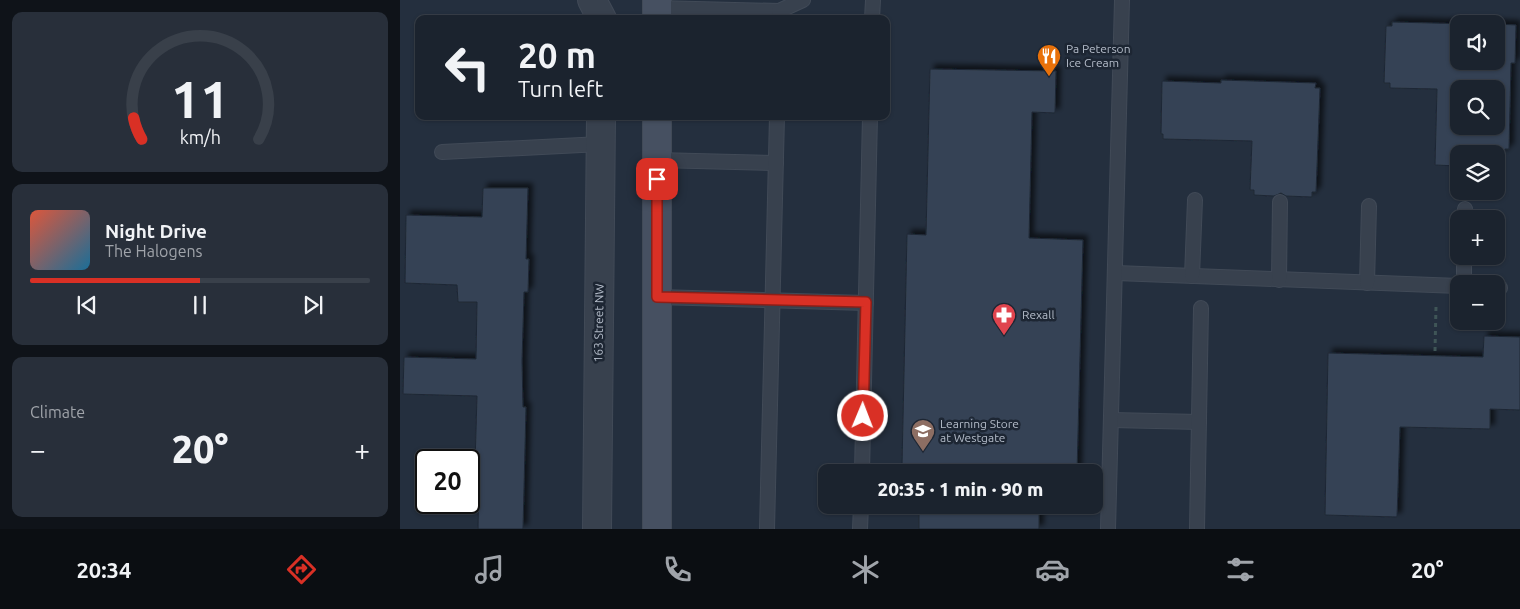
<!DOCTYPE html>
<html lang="en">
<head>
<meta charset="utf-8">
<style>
  body { margin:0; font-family:Ubuntu,sans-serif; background:#282f3a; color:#f1f3f6; height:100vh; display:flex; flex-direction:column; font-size:19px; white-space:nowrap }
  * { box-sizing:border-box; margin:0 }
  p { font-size:16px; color:#a0a4aa }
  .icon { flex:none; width:28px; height:28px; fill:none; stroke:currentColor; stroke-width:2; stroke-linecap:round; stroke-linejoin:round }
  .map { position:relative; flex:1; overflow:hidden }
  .panel { display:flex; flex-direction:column; gap:12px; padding:12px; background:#0f1319; width:400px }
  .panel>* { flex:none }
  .guide { position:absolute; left:15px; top:15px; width:475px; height:105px; border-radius:10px; box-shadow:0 1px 4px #0004,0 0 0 1px #39404a; background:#1b232e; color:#f1f3f6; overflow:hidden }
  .tools { position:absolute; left:1050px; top:15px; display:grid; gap:10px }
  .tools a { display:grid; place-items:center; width:55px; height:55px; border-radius:10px; background:#1b232e; box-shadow:0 1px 4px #0004,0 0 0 1px #39404a; font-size:25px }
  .speed { position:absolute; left:15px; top:449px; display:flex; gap:10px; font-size:25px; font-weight:700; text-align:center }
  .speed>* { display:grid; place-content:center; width:65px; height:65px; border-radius:50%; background:#1b232e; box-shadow:0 1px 4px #0004,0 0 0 1px #39404a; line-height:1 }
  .speed .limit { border:2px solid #111; border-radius:8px; background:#fff; color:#111 }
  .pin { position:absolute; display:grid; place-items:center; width:42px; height:42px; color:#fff; margin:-21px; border-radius:10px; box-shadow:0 2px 8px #0006 }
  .me { position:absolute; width:55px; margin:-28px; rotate:1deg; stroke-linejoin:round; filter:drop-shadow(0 0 4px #0008) }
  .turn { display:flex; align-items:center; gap:18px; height:105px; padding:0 20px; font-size:22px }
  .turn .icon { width:65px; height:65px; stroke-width:2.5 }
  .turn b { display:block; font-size:35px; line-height:42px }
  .big { font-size:38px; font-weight:800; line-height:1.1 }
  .panel .widget { flex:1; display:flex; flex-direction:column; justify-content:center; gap:8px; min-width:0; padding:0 18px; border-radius:10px; background:#282f3a }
  .panel .dial { align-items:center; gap:0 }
  .dial svg { height:130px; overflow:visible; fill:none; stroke:#39404a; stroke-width:7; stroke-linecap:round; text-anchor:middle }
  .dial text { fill:#f1f3f6; stroke:none }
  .song { display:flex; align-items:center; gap:15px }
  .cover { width:60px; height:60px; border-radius:8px; background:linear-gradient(135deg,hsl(10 70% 55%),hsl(200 70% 35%)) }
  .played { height:5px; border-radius:2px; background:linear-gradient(90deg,#d93025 50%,#39404a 50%) }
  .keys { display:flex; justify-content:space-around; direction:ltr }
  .heat { display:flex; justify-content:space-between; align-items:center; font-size:28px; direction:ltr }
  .trip { position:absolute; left:418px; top:464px; width:285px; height:50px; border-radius:10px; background:#1b232e; box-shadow:0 1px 4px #0004,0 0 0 1px #39404a; font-weight:800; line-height:50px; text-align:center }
  .tabs { display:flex; height:80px; justify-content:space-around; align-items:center; background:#0b0e12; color:#a0a4aa }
  .tabs .icon { width:35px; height:35px }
  .tabs .on { color:#d93025 }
  .tabs b { font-size:22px; color:#f1f3f6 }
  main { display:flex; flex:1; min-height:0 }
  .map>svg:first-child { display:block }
  .building { fill:#364354; stroke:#1f2835; fill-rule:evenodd; filter:url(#shadow) }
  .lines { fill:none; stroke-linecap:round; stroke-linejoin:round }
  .service-casing { stroke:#414a57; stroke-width:16 }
  .minor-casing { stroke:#414a57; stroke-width:30 }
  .secondary-casing { stroke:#414a57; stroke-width:30 }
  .path { stroke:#3f5557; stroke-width:3; stroke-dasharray:4 4; stroke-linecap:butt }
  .service { stroke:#38414e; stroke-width:14 }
  .minor { stroke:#38414e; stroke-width:28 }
  .secondary { stroke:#465061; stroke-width:28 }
  .route-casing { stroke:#8d1f18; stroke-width:12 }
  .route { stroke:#d93025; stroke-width:9 }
  .labels { text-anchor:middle; stroke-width:5; stroke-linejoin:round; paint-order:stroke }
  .poi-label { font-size:12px; fill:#b4bcc9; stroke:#1d2633; text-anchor:start }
  .street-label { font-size:12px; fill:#b4bcc9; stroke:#1d2633 }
</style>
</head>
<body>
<main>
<section class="panel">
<div class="widget dial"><svg viewBox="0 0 100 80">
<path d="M14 69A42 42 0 1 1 86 69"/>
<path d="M14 69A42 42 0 0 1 9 56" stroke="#d93025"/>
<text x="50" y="56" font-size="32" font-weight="700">11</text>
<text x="50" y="72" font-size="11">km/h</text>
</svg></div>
<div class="widget">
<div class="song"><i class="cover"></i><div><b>Night Drive</b><p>The Halogens</p></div></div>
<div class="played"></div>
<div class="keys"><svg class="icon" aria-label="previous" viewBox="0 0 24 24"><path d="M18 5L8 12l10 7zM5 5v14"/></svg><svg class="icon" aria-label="pause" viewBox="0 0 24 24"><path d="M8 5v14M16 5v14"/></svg><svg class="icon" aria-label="next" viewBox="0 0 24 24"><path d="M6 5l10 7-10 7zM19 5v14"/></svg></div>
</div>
<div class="widget"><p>Climate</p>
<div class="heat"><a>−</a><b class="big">20°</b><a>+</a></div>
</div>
</section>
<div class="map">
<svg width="1120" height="529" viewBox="0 0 1120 529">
  <defs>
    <filter id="shadow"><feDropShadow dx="4.5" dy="-4.5" stdDeviation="2.5" flood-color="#0009"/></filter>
  </defs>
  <rect width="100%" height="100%" fill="#242f3e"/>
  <!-- building -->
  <g class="building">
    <path d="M992 22 1071 24H1059V61H1096V24L1116 25 1115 63H1111L1109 149H1105L1104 154 1059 153V166L1035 165 1037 89 990 88V83H984L986 26H992ZM1059 89H1096V126H1059Z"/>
    <polygon points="530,69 656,71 655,113 632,112 629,238 683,240 677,472 520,472 520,466 502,465 507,234 526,235"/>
    <polygon points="821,80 916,83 915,88 920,88 916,192 912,192 912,197 886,196 881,193 874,196 854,195 854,190 850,190 852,141 763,139 763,134 761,134 762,81 821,83"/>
    <polygon points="83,188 128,188 126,259 129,259 128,292 124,292 122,361 123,407 126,407 123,529 78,529 79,465 75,465 77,396 3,394 4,357 76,359 77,302 58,302 57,285 5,283 6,215 82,217"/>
    <polygon points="1084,336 1120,337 1120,410 1090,409 1090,429 1000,427 997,517 925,515 928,353 1083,357"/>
    <polygon points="519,505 677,505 676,513 639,512 639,529 519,529"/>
  </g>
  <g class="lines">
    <!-- service casing -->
    <g class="service-casing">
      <g id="service">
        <polyline points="257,8 379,11 379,19"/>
        <polyline points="379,11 403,0"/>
        <polyline points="472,19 473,0"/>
        <polyline points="42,152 201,144"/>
        <polyline points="257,160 376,163"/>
        <polyline points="1064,219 1065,209"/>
        <polyline points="716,273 1059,286"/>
        <polyline points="792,276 795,200"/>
        <polyline points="879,280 880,202"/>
        <polyline points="967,283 969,206"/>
        <polyline points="1064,284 1064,256"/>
        <polyline points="1096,288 1100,288"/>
        <polyline points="257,297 466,303"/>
        <polyline points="712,420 799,422"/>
        <polyline points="462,472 470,116"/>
        <polyline points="367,529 377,116"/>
        <polyline points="460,529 461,505"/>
        <polyline points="708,529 722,0"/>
        <polyline points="797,529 801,308"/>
      </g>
    </g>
    <!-- minor casing -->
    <g class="minor-casing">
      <g id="minor">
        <polyline points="192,0 202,19"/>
        <polyline points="197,529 201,116"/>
      </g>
    </g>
    <!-- secondary casing -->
    <g class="secondary-casing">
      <g id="secondary">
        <polyline points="257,19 257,0"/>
        <polyline points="257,116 257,529"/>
      </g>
    </g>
    <!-- path -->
    <polyline class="path" points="1035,351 1036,306"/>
    <!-- service -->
    <use href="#service" class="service"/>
    <!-- minor -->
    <use href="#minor" class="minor"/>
    <!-- secondary -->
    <use href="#secondary" class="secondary"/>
  </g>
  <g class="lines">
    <!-- route casing -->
    <g class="route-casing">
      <polyline id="route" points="257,179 257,297 466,302 463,416"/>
    </g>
    <!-- route -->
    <use href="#route" class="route"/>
  </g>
  <!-- icons -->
  <defs>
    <g id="restaurant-pin" transform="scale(1.25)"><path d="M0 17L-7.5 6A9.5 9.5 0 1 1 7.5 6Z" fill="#e8710a" stroke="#1d2633"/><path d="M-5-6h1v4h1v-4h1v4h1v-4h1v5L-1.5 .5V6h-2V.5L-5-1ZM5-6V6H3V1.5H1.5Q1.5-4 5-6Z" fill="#fff"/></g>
    <g id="pharmacy-pin" transform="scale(1.25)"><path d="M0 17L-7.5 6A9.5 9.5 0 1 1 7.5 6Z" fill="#e0444e" stroke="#1d2633"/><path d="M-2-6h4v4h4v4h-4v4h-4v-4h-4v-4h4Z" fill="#fff"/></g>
    <g id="school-pin" transform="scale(1.25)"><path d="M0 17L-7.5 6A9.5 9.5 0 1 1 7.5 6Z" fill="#8d6e63" stroke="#1d2633"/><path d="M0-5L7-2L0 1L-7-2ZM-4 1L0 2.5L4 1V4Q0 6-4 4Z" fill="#fff"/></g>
  </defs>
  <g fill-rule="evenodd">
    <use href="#restaurant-pin" x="649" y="56"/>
    <use href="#pharmacy-pin" x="604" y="315"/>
    <use href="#school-pin" x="523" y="431"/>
  </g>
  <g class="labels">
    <!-- poi labels -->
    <g class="poi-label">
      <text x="666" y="53">Pa Peterson<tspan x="666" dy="14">Ice Cream</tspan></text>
      <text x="622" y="319">Rexall</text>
      <text x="540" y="428">Learning Store<tspan x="540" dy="14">at Westgate</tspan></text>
    </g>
    <!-- street labels -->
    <g class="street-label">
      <text transform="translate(199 323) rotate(-89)" y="4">163 Street NW</text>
    </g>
  </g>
</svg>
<div class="tools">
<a><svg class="icon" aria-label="sound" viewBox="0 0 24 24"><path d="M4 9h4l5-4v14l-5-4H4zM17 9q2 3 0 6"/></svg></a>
<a><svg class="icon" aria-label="search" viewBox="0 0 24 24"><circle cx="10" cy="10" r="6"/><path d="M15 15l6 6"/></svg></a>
<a><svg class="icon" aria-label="layers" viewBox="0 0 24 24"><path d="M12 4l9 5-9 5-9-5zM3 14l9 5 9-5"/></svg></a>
<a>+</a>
<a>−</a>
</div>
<div class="speed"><div class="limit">20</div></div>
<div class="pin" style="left:257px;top:179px;background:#d93025"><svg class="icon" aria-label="arrive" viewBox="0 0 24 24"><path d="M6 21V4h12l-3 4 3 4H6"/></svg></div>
<svg class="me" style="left:463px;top:416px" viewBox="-20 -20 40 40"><circle r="17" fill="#d93025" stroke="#fff" stroke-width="3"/><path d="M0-11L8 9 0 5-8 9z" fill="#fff"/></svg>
<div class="trip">20:35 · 1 min · 90 m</div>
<div class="guide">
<div class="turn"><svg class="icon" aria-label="left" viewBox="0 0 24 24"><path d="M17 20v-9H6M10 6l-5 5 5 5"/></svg><div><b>20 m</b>Turn left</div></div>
</div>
</div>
</main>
<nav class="tabs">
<b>20:34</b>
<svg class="icon on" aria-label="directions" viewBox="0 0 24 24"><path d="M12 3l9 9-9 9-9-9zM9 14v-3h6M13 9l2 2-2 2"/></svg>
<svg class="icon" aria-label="music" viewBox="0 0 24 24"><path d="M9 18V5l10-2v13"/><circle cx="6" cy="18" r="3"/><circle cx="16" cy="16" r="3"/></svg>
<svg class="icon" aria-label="phone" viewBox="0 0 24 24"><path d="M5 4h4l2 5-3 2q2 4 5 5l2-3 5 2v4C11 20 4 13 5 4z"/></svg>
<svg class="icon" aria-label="climate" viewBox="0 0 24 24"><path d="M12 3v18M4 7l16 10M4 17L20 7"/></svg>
<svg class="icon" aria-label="car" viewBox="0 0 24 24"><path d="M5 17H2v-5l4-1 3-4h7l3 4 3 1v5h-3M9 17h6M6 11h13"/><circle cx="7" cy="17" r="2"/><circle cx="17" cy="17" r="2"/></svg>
<svg class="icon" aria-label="filters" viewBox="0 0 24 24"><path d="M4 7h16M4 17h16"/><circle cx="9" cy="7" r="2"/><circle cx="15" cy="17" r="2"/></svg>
<b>20°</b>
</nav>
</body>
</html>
